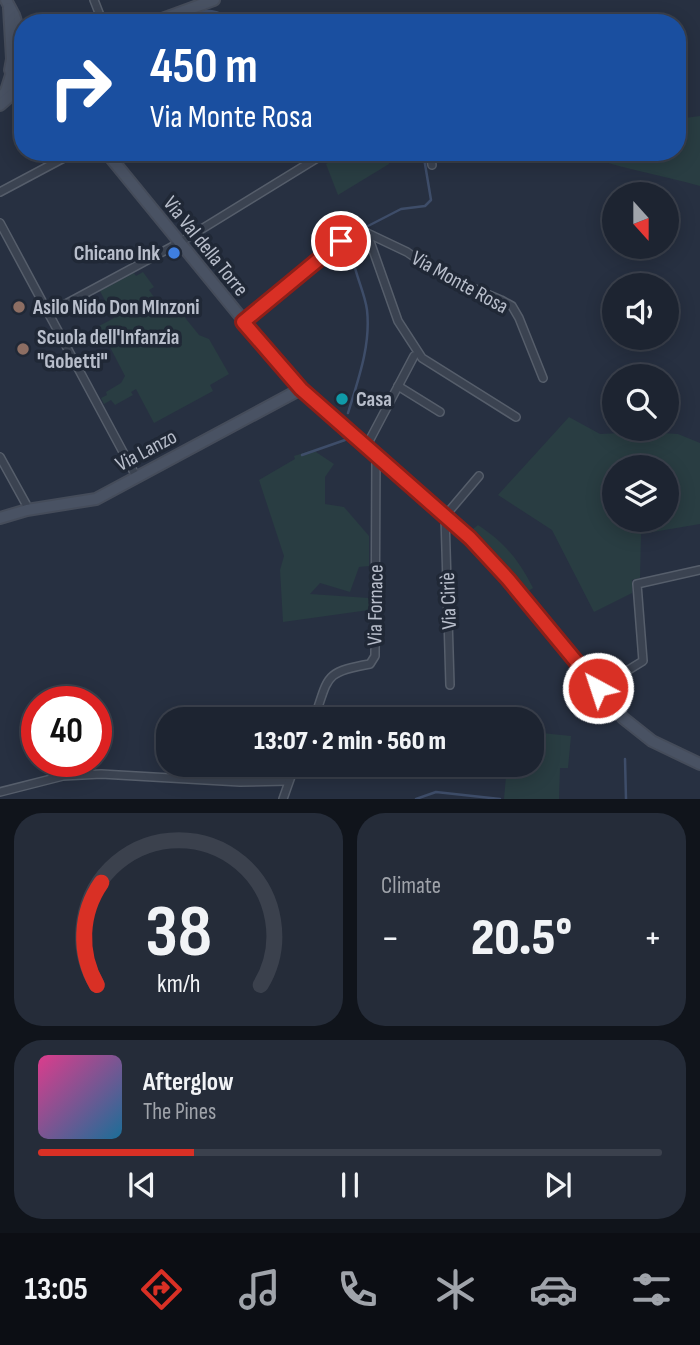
<!DOCTYPE html>
<html lang="en">
<head>
<meta charset="utf-8">
<style>
  body { margin:0; font-family:"Sofia Sans Condensed",sans-serif; background:#252c39; color:#f1f3f6; height:100vh; display:flex; flex-direction:column; font-size:26px; white-space:nowrap }
  * { box-sizing:border-box; margin:0 }
  p { font-size:23px; color:#a0a4ab }
  .icon { flex:none; width:38px; height:38px; fill:none; stroke:currentColor; stroke-width:2; stroke-linecap:round; stroke-linejoin:round }
  .map { position:relative; height:799px; overflow:hidden }
  .drawer { display:flex; flex-direction:column; gap:14px; padding:14px; background:#10141b; flex:1 }
  .drawer>* { flex:none }
  .banner { position:absolute; left:14px; top:14px; width:672px; height:147px; border-radius:28px; box-shadow:0 4px 18px #0003,0 0 0 2px #3b414d; background:#1a4fa0; color:#fff; overflow:hidden }
  .needle { width:46px; rotate:159deg }
  .tools { position:absolute; left:602px; top:182px; display:grid; gap:14px }
  .tools a { display:grid; place-items:center; width:77px; height:77px; border-radius:50%; background:#1d2431; box-shadow:0 4px 18px #0003,0 0 0 2px #3b414d; font-size:35px }
  .speed { position:absolute; left:21px; top:686px; display:flex; gap:14px; font-size:35px; font-weight:700; text-align:center }
  .speed>* { display:grid; place-content:center; width:91px; height:91px; border-radius:50%; background:#1d2431; box-shadow:0 4px 18px #0003,0 0 0 2px #3b414d; line-height:1 }
  .speed .limit { border:10px solid #d22; background:#fff; color:#111 }
  .pin { position:absolute; display:grid; place-items:center; width:60px; height:60px; color:#fff; margin:-30px; border:4px solid #fff; border-radius:50%; box-shadow:0 2px 7px #0007 }
  .me { position:absolute; width:77px; margin:-38px; rotate:320deg; stroke-linejoin:round; filter:drop-shadow(0 0 5px #0008) }
  .turn { display:flex; align-items:center; gap:24px; height:147px; padding:0 21px; font-size:32px }
  .turn .icon { width:91px; height:91px; stroke-width:2.5 }
  .turn b { display:block; font-size:49px; line-height:60px }
  .big { font-size:52px; font-weight:800; line-height:1.1 }
  .drawer .widget { flex:1; display:flex; flex-direction:column; justify-content:center; gap:10px; min-width:0; padding:0 24px; border-radius:28px; background:#252c39 }
  .drawer .dial { align-items:center; gap:0 }
  .dial svg { height:182px; overflow:visible; fill:none; stroke:#3b414d; stroke-width:7; stroke-linecap:round; text-anchor:middle }
  .dial text { fill:#f1f3f6; stroke:none }
  .song { display:flex; align-items:center; gap:21px }
  .cover { width:84px; height:84px; border-radius:10px; background:linear-gradient(135deg,hsl(330 70% 55%),hsl(200 70% 35%)) }
  .played { height:7px; border-radius:4px; background:linear-gradient(90deg,#d93025 25%,#3b414d 25%) }
  .keys { display:flex; justify-content:space-around; direction:ltr }
  .heat { display:flex; justify-content:space-between; align-items:center; font-size:38px; direction:ltr }
  .drawer .tiles { flex:1; display:grid; gap:14px; grid-template-columns:1fr 1fr }
  .widget:last-child { grid-column:span 2 }
  .trip { position:absolute; left:156px; top:707px; width:388px; height:70px; border-radius:28px; background:#1d2431; box-shadow:0 4px 18px #0003,0 0 0 2px #3b414d; font-weight:800; line-height:70px; text-align:center }
  .menu { display:flex; height:112px; justify-content:space-around; align-items:center; background:#0c0e14; color:#a0a4ab }
  .menu .icon { width:49px; height:49px }
  .menu .current { color:#d93025 }
  .menu b { font-size:32px; color:#f1f3f6 }
  .map>svg:first-child { display:block }
  .green { fill:#293d42; fill-rule:evenodd }
  .lines { fill:none; stroke-linecap:round; stroke-linejoin:round }
  .stream { stroke:#3e4d69; stroke-width:2.5 }
  .street-casing { stroke:#565e6b; stroke-width:10 }
  .secondary-casing { stroke:#454c5a; stroke-width:14 }
  .street { stroke:#3b4351; stroke-width:7 }
  .secondary { stroke:#495263; stroke-width:10 }
  .route-casing { stroke:#8d1f18; stroke-width:18 }
  .route { stroke:#d93025; stroke-width:12 }
  .shop-dot { fill:#3f7fe0; stroke:#202836; stroke-width:2.5 }
  .education-dot { fill:#8d6e63; stroke:#202836; stroke-width:2.5 }
  .culture-dot { fill:#0f9aa8; stroke:#202836; stroke-width:2.5 }
  .labels { text-anchor:middle; stroke-width:7; stroke-linejoin:round; paint-order:stroke }
  .street-label { font-size:21px; fill:#b8becb; stroke:#202836 }
  .poi-label { font-size:21px; font-weight:bold; fill:#b8becb; stroke:#202836; text-anchor:start }
</style>
</head>
<body>
<div class="map">
<svg width="700" height="799" viewBox="0 0 700 799">
  <rect width="100%" height="100%" fill="#273041"/>
  <!-- green -->
  <g class="green">
    <path d="M700 116V186C658 174 616 168 576 152H677V119Z"/>
    <polygon points="345,152 387,152 389,164 338,195 326,164"/>
    <polygon points="143,272 154,287 149,290 156,300 160,299 167,309 174,304 199,335 209,339 229,374 210,385 213,391 154,423 136,389 131,392 133,395 115,405 111,400 104,404 101,398 107,395 106,392 121,383 125,376 99,326 114,318 100,291 134,273 136,276"/>
    <path d="M569 417 600 434 645 432 678 434 700 443V524L641 534 640 578 632 580V593L594 612 552 530 498 495ZM614 467H667V520H614Z"/>
    <polygon points="313,450 334,464 325,477 325,504 344,507 369,536 369,566 359,567 350,592 320,583 310,594 369,598 369,610 283,622 280,570 284,556 259,480 295,459 294,456"/>
    <path d="M478 525C505 543 518 559 533 588L527 592 473 529Z"/>
    <polygon points="532,732 571,736 568,768 560,768 559,799 504,799 507,765 532,765"/>
  </g>
  <g class="lines">
    <!-- stream -->
    <g class="stream">
      <path d="M189 15C206 10 219 7 231 23"/>
      <polyline points="368,226 401,209 425,206 431,200 423,152"/>
      <path d="M348 413C358 380 371 345 367 310 364 287 348 263 353 240"/>
      <polyline points="302,455 345,440"/>
      <polyline points="625,759 626,799"/>
      <polyline points="416,799 436,792 500,799"/>
    </g>
    <!-- street casing -->
    <g class="street-casing">
      <g id="street">
        <polyline points="94,0 103,23"/>
        <polyline points="430,152 432,165"/>
        <polyline points="0,192 75,152"/>
        <polyline points="0,223 137,478"/>
        <polyline points="367,233 398,321 422,358 516,417"/>
        <polyline points="49,313 179,243 327,152"/>
        <polyline points="243,322 341,241 367,233 407,252 436,272 501,300 512,306 519,318 543,378"/>
        <polyline points="398,386 440,412"/>
        <polyline points="366,447 414,356"/>
        <polyline points="0,457 26,504 27,510"/>
        <polyline points="450,685 445,516 479,476"/>
        <polyline points="599,688 643,661 637,584 700,570"/>
        <path d="M314 719C329 677 323 672 370 664L375 656 376 456"/>
        <polyline points="0,792 63,776 101,774 240,782 288,781"/>
        <polyline points="283,799 295,765"/>
      </g>
    </g>
    <!-- secondary casing -->
    <g class="secondary-casing">
      <g id="secondary">
        <polyline points="6,0 14,15 23,43"/>
        <polyline points="9,8 12,59 10,70 14,79 23,84"/>
        <polyline points="151,23 214,0"/>
        <polyline points="0,99 6,91 11,75"/>
        <polyline points="0,105 23,85"/>
        <polyline points="106,152 288,375 339,423 470,538 508,579 623,718 652,741 700,764"/>
        <polyline points="0,518 27,510 96,499 301,389"/>
      </g>
    </g>
    <!-- street -->
    <use href="#street" class="street"/>
    <!-- secondary -->
    <use href="#secondary" class="secondary"/>
  </g>
  <g class="lines">
    <!-- route casing -->
    <g class="route-casing">
      <polyline id="route" points="341,241 243,322 301,389 470,538 508,579 598,688"/>
    </g>
    <!-- route -->
    <use href="#route" class="route"/>
  </g>
  <!-- markers -->
  <circle class="shop-dot" cx="174" cy="253" r="7"/>
  <g class="education-dot">
    <circle cx="19" cy="307" r="7"/>
    <circle cx="23" cy="349" r="7"/>
  </g>
  <circle class="culture-dot" cx="342" cy="399" r="7"/>
  <g class="labels">
    <!-- street labels -->
    <g class="street-label">
      <text transform="translate(206 246) rotate(51)" y="7">Via Val della Torre</text>
      <text transform="translate(460 282) rotate(29)" y="7">Via Monte Rosa</text>
      <text transform="translate(146 450) rotate(-28)" y="7">Via Lanzo</text>
      <text transform="translate(448 601) rotate(-92)" y="7">Via Ciriè</text>
      <text transform="translate(375 605) rotate(-89)" y="7">Via Fornace</text>
    </g>
    <!-- poi labels -->
    <g class="poi-label">
      <text x="160" y="260" text-anchor="end">Chicano Ink</text>
      <text x="33" y="314">Asilo Nido Don MInzoni</text>
      <text x="37" y="344">Scuola dell'Infanzia<tspan x="37" dy="24">"Gobetti"</tspan></text>
      <text x="356" y="406">Casa</text>
    </g>
  </g>
</svg>
<div class="tools">
<a><svg class="needle" viewBox="-14 -14 28 28"><path d="M0-13l5 13h-10z" fill="#e53935"/><path d="M0 13l5-13h-10z" fill="#a0a4ab"/></svg></a>
<a><svg class="icon" aria-label="sound" viewBox="0 0 24 24"><path d="M4 9h4l5-4v14l-5-4H4zM17 9q2 3 0 6"/></svg></a>
<a><svg class="icon" aria-label="search" viewBox="0 0 24 24"><circle cx="10" cy="10" r="6"/><path d="M15 15l6 6"/></svg></a>
<a><svg class="icon" aria-label="layers" viewBox="0 0 24 24"><path d="M12 4l9 5-9 5-9-5zM3 14l9 5 9-5"/></svg></a>
</div>
<div class="speed"><div class="limit">40</div></div>
<div class="pin" style="left:341px;top:241px;background:#d93025"><svg class="icon" aria-label="arrive" viewBox="0 0 24 24"><path d="M6 21V4h12l-3 4 3 4H6"/></svg></div>
<svg class="me" style="left:598px;top:688px" viewBox="-20 -20 40 40"><circle r="17" fill="#d93025" stroke="#fff" stroke-width="3"/><path d="M0-11L8 9 0 5-8 9z" fill="#fff"/></svg>
<div class="trip">13:07 · 2 min · 560 m</div>
<div class="banner">
<div class="turn"><svg class="icon" aria-label="right" viewBox="0 0 24 24"><path d="M7 20v-9h11M14 6l5 5-5 5"/></svg><div><b>450 m</b>Via Monte Rosa</div></div>
</div>
</div>
<section class="drawer">
<div class="tiles">
<div class="widget dial"><svg viewBox="0 0 100 80">
<path d="M14 69A42 42 0 1 1 86 69"/>
<path d="M14 69A42 42 0 0 1 16 24" stroke="#d93025"/>
<text x="50" y="56" font-size="32" font-weight="700">38</text>
<text x="50" y="72" font-size="11">km/h</text>
</svg></div>
<div class="widget"><p>Climate</p>
<div class="heat"><a>−</a><b class="big">20.5°</b><a>+</a></div>
</div>
<div class="widget">
<div class="song"><i class="cover"></i><div><b>Afterglow</b><p>The Pines</p></div></div>
<div class="played"></div>
<div class="keys"><svg class="icon" aria-label="previous" viewBox="0 0 24 24"><path d="M18 5L8 12l10 7zM5 5v14"/></svg><svg class="icon" aria-label="pause" viewBox="0 0 24 24"><path d="M8 5v14M16 5v14"/></svg><svg class="icon" aria-label="next" viewBox="0 0 24 24"><path d="M6 5l10 7-10 7zM19 5v14"/></svg></div>
</div>
</div>
</section>
<nav class="menu">
<b>13:05</b>
<svg class="icon current" aria-label="directions" viewBox="0 0 24 24"><path d="M12 3l9 9-9 9-9-9zM9 14v-3h6M13 9l2 2-2 2"/></svg>
<svg class="icon" aria-label="music" viewBox="0 0 24 24"><path d="M9 18V5l10-2v13"/><circle cx="6" cy="18" r="3"/><circle cx="16" cy="16" r="3"/></svg>
<svg class="icon" aria-label="phone" viewBox="0 0 24 24"><path d="M5 4h4l2 5-3 2q2 4 5 5l2-3 5 2v4C11 20 4 13 5 4z"/></svg>
<svg class="icon" aria-label="climate" viewBox="0 0 24 24"><path d="M12 3v18M4 7l16 10M4 17L20 7"/></svg>
<svg class="icon" aria-label="car" viewBox="0 0 24 24"><path d="M5 17H2v-5l4-1 3-4h7l3 4 3 1v5h-3M9 17h6M6 11h13"/><circle cx="7" cy="17" r="2"/><circle cx="17" cy="17" r="2"/></svg>
<svg class="icon" aria-label="filters" viewBox="0 0 24 24"><path d="M4 7h16M4 17h16"/><circle cx="9" cy="7" r="2"/><circle cx="15" cy="17" r="2"/></svg>
</nav>
</body>
</html>
